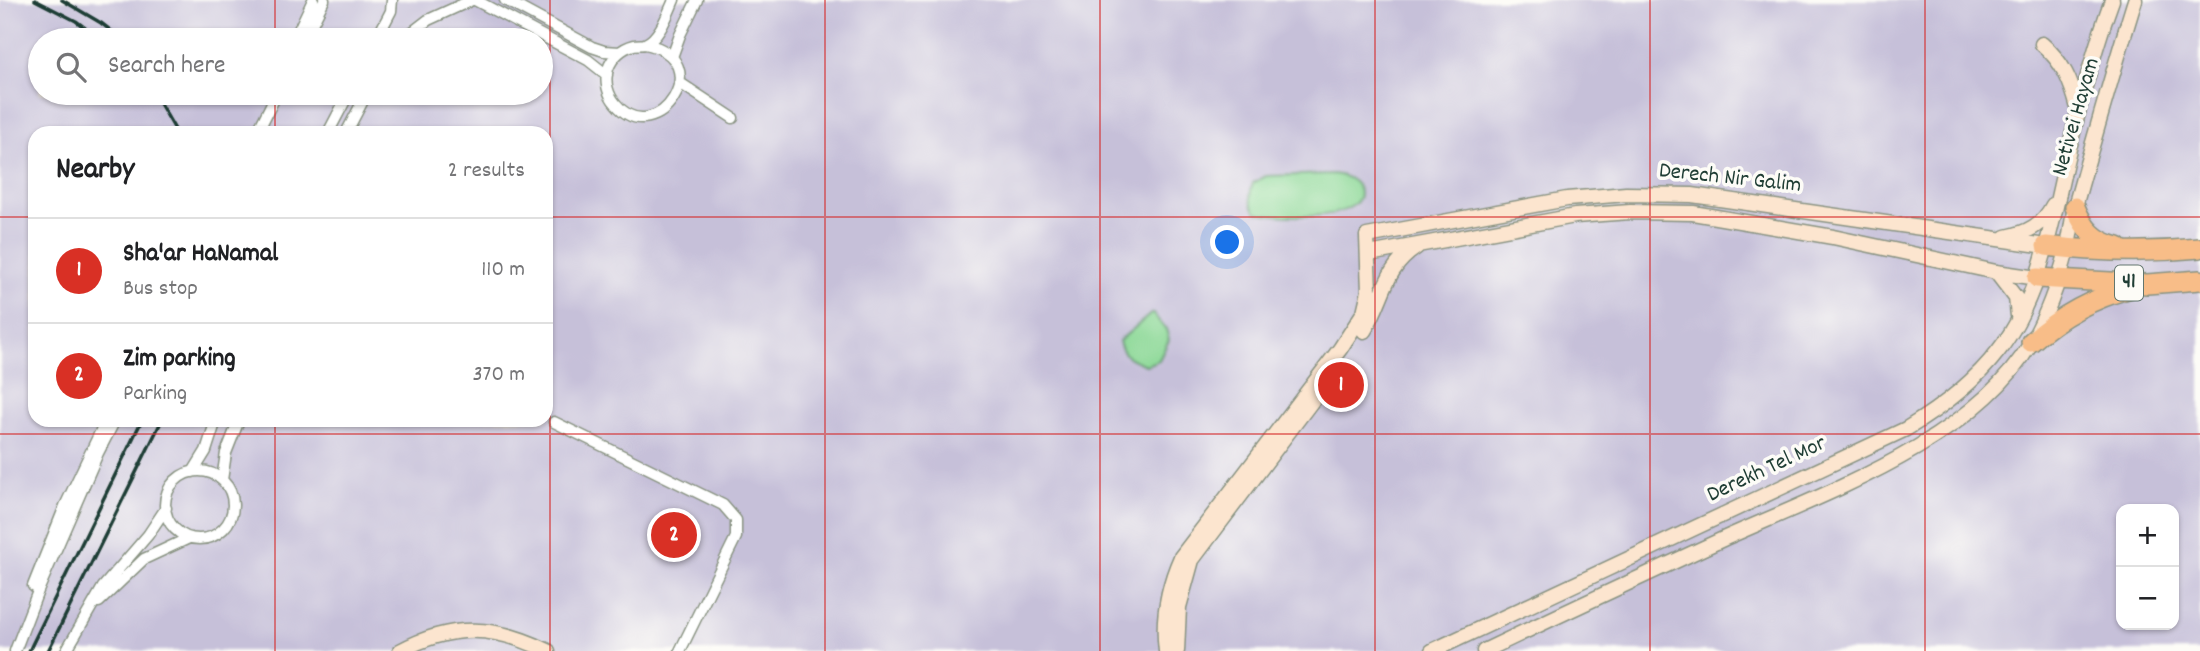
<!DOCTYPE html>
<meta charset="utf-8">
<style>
:root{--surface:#fff;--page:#f2f2f2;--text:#202124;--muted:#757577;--line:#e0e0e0;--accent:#d93025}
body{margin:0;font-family:Dekko,sans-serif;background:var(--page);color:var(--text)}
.controls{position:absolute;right:21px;bottom:21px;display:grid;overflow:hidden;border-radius:14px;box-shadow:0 2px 5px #0004}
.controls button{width:63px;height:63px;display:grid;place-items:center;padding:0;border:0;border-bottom:2px solid var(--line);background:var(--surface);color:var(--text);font:35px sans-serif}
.you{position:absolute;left:1228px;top:243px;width:24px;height:24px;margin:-18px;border:5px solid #fff;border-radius:50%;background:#1a73e8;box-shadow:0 0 0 10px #1a73e833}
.badge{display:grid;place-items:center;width:46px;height:46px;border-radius:50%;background:var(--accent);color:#fff;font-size:23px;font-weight:700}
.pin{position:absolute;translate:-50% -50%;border:4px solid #fff;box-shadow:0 2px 7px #0006}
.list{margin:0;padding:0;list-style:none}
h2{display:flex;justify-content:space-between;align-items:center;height:91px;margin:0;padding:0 28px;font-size:30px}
h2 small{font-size:23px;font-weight:400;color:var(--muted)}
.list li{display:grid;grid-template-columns:46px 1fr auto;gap:21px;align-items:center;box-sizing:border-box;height:105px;padding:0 28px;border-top:2px solid var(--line)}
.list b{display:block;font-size:26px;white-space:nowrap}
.list p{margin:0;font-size:23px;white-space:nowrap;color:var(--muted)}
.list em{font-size:23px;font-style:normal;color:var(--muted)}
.icon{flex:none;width:38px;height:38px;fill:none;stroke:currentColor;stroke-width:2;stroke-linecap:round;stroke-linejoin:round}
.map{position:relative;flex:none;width:2200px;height:651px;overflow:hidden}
.search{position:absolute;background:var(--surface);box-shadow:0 2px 5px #0004;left:28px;top:28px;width:525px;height:77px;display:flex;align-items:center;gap:18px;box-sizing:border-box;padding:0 24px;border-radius:38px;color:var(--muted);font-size:26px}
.panel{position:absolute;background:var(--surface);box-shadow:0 2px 5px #0004;left:28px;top:126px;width:525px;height:301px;border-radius:21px}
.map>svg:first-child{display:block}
.industrial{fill:#c6c0d9;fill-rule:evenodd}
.green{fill:#8bd896;stroke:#558a65;stroke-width:2}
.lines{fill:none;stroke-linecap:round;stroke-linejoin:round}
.street-casing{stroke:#899382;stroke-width:13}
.secondary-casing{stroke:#899382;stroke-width:17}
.highway-casing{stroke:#899382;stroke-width:22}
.street{stroke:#fff;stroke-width:10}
.secondary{stroke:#fce5cf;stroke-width:14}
.highway{stroke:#f8bd88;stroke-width:19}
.rail{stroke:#1f3d34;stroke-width:3.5}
.grid{fill:none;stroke:#d62828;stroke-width:2;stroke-opacity:0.55}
.labels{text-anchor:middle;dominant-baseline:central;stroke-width:7;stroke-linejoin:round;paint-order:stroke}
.shield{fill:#fdfcf7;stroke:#62766e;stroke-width:2}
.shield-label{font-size:21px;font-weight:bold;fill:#1f3d34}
.street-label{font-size:23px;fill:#1f3d34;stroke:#fdfcf7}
</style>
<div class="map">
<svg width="2200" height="651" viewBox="0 0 2200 651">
<rect width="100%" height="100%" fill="#fdfcf7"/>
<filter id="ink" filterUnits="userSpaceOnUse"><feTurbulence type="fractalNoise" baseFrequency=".0143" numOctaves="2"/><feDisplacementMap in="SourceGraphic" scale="14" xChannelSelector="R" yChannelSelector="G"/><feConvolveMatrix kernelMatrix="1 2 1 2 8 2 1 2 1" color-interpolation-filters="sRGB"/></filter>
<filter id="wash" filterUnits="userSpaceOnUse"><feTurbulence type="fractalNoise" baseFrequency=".00686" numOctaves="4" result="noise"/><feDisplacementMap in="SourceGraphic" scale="28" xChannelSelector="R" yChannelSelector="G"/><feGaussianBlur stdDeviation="1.57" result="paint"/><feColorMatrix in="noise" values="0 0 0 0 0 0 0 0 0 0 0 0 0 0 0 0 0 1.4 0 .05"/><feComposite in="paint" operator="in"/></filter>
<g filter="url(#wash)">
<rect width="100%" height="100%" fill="#f3e9d1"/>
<path class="industrial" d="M 0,0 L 2200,0 L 2200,651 L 0,651 ZM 40,40 L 541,40 L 541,93 L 40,93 ZM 35,133 L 546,133 L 546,420 L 35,420 ZM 2121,509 L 2174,509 L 2174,625 L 2121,625 Z"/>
<path class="green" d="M 1333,174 C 1355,175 1372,195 1349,208 C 1330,219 1277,217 1256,212 C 1249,201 1249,195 1253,183 L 1266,176 Z
M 1152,313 L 1166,329 L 1169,340 L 1159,360 L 1146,365 C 1132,360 1122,356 1119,341 Z"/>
</g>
<g filter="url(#ink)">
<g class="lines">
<g class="street-casing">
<path id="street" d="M 475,0 L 588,60 L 607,75
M 505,0 L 592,47 L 604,51 L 620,52
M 294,40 L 313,0
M 304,40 L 324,0
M 376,40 L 391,11 L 392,0
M 402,40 L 428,20 L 472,0
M 645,44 C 720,59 656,153 616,104 C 608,95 604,82 608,69 C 612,57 622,48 634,45 C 638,44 642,45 645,44 C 660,38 668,13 674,0
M 672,57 L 680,35 L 697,0
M 680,83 L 733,118
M 257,133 L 277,93
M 328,133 L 349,93
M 346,133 L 367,93
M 554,422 L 723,505 L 736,520 L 736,537 L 680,651
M165 505a34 34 0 1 1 68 0a34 34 0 1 1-68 0Z
M 193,472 L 206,451 L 216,420
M 222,480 L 226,453 L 239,420
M 33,586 L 65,506 L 106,420
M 99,602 L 144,559 L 189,538
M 15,651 L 38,591 L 98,453 L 115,420
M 66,651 L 103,587 L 148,535 L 166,508"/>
</g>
<g class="secondary-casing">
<path id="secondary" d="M 2042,44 C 2063,62 2071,81 2078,108
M 2006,237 C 2027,233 2043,225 2053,205
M 1369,254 L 1575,216 L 1630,212 L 1693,213 L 1833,237 L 1996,272 L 2037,278
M 1996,272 L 2016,298 L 2018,316
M 1364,331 C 1385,298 1382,270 1417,247
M 400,651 C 452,623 495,625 548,651
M 1166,651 C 1162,619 1168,586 1181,557 L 1340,349 L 1364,312 L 1369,291 L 1367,236 L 1567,199 L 1626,194 L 1692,195 L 2046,246
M 1177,651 L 1179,607 L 1192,560 L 1333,373
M 1432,651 L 1906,429 C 1941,408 1974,383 1999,350 C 2042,295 2053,215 2069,149 C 2081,99 2094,49 2112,0
M 1484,651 C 1563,613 1643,576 1723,539 C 1823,494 1973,442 2031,343 C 2047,315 2059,281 2067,250 C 2071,234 2072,218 2076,203 C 2095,135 2114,67 2135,0"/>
</g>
<g class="highway-casing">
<path id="highway" d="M 2075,207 C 2084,229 2095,242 2118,247
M 2046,246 C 2097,252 2149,253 2200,248
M 2037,278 L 2147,284 L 2200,280
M 2031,342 C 2060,316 2093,298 2131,288"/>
</g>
<use href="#street" class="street"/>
<use href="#secondary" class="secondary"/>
<use href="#highway" class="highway"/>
<path class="rail" d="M 35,0 L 76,21 L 101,40
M 62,0 L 101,23 L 123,40
M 154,93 L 177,133
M 29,651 L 142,420
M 48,651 L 162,420"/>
</g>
</g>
<path class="grid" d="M 275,0 L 275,40M 550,0 L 550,651M 825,0 L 825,651M 1100,0 L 1100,651M 1375,0 L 1375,651M 1650,0 L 1650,651M 1925,0 L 1925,651M 275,93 L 275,133M 0,217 L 35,217M 546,217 L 2200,217M 275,420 L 275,651M 0,434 L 2200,434"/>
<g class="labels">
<rect class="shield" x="2115" y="265.5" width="28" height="35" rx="5"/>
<g class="shield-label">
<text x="2129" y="283">41</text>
</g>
<g class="street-label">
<text transform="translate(2077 117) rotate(-74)">Netivei Hayam</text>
<text transform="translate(1730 179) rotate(6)">Derech Nir Galim</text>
<text transform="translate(1767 470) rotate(-25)">Derekh Tel Mor</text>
</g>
</g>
</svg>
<div class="controls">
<button>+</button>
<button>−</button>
</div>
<div class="you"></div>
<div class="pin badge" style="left:1341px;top:385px">1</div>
<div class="pin badge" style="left:674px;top:535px">2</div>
<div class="search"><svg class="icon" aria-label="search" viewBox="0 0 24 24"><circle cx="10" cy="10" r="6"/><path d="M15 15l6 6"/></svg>Search here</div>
<section class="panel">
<h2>Nearby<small>2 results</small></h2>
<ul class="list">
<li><span class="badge">1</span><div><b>Sha'ar HaNamal</b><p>Bus stop</p></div><em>110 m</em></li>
<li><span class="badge">2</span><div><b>Zim parking</b><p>Parking</p></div><em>370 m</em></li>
</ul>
</section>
</div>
